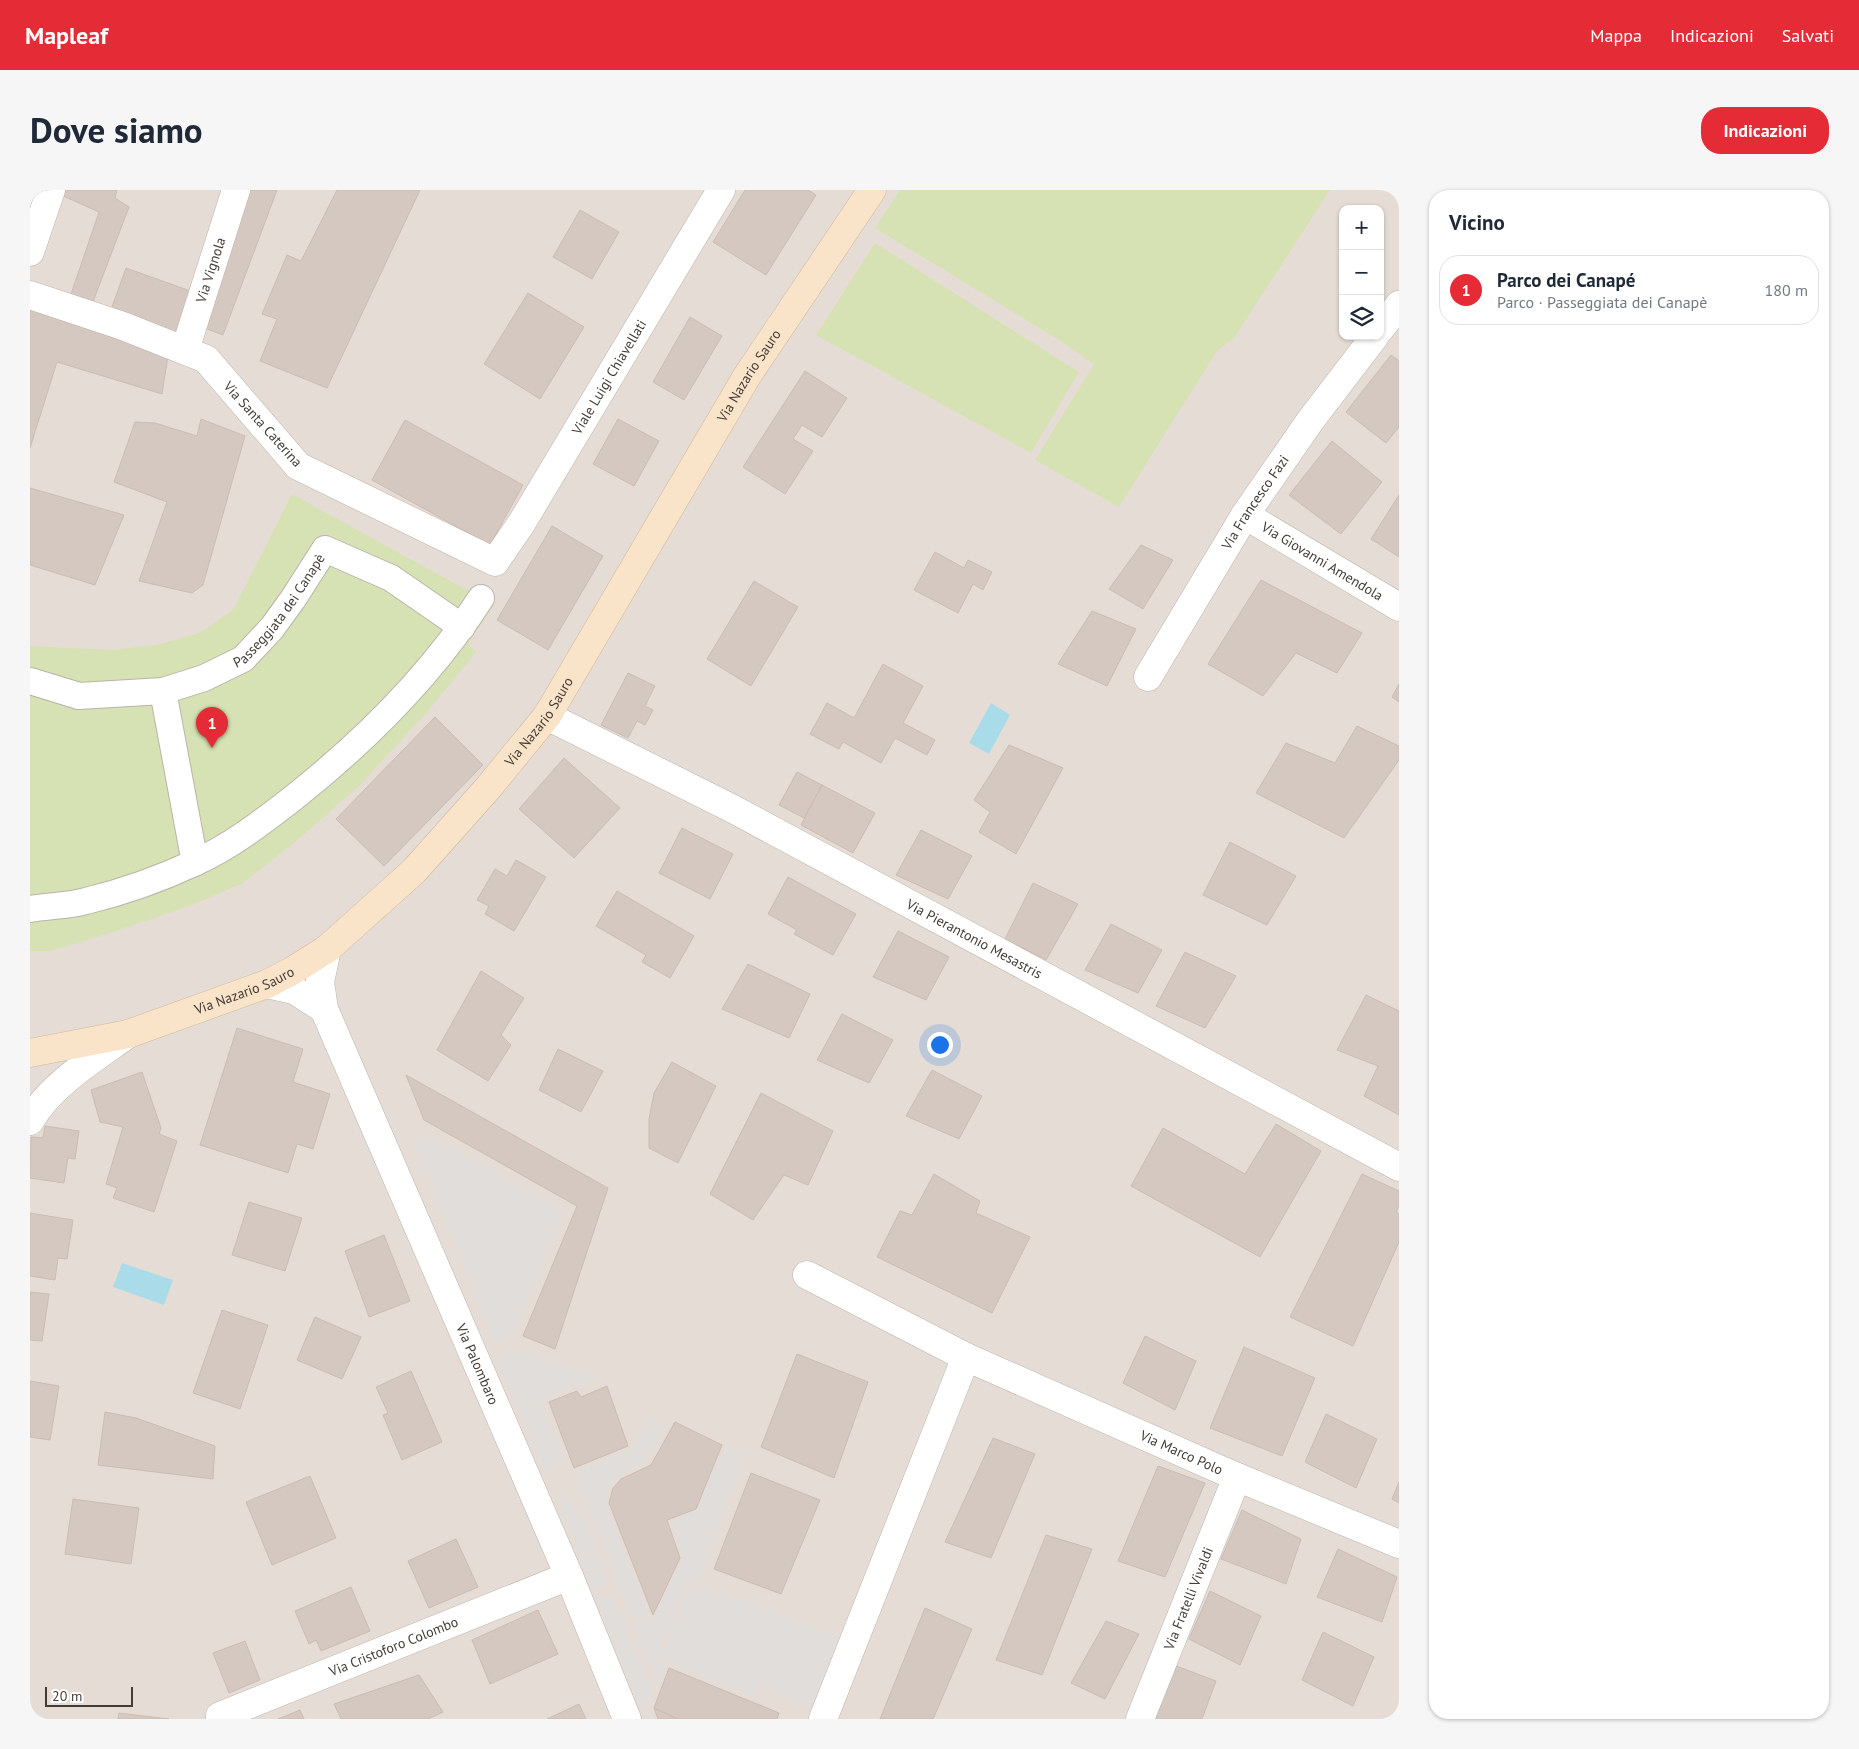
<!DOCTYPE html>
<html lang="it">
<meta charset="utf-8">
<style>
:root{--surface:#fff;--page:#f6f6f7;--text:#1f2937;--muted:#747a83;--line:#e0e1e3;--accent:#e42b36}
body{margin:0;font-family:"PT Sans",sans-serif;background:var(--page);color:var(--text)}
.controls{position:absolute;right:15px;top:15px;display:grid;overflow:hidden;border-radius:10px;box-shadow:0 1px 4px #0004}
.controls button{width:45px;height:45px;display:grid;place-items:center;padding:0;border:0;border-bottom:1px solid var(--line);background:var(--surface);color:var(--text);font:25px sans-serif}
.scale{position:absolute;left:15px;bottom:12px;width:88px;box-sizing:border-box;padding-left:5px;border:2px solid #443c36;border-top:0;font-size:14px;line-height:18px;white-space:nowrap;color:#443c36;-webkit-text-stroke:4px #fff;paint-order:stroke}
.you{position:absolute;left:909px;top:854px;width:18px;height:18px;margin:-12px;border:4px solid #fff;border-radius:50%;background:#1a73e8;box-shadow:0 0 0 8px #1a73e833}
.badge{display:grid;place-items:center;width:32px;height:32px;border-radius:50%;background:var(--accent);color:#fff;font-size:16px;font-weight:700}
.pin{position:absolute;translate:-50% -41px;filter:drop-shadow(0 1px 2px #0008)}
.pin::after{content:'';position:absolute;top:26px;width:18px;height:15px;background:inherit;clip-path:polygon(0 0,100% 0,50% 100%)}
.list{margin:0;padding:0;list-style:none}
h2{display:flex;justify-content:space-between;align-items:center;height:65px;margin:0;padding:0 20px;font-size:21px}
h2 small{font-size:16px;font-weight:400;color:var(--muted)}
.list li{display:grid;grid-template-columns:32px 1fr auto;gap:15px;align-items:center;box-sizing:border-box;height:70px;margin:0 10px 10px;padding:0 10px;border:1px solid var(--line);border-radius:20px}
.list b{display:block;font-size:19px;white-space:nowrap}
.list p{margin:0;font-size:16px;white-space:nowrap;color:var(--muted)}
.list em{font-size:16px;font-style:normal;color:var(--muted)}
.icon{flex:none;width:28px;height:28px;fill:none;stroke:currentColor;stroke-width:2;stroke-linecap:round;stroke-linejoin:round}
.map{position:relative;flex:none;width:1369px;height:1529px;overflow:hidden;border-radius:20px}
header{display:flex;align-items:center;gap:30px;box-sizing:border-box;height:70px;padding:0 25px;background:var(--accent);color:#fff}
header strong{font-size:24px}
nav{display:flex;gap:28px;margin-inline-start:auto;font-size:18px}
.intro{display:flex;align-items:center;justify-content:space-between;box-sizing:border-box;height:120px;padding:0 30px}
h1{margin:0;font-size:35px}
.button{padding:12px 22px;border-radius:20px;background:var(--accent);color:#fff;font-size:18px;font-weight:700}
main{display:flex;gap:30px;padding:0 30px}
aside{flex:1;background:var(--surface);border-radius:20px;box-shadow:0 1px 4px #0004}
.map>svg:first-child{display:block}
.residential{fill:#e5ddd5;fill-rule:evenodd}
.green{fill:#d6e2b3}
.parking{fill:#e0dddb}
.water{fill:#a9dce8}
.building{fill:#d5c8c0;stroke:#ccbcb1}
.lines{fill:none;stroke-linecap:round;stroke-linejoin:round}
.pedestrian-casing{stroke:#bcb2aa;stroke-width:28}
.minor-casing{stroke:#bcb2aa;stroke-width:29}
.tertiary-casing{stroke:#bcb2aa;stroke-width:29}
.secondary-casing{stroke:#d0b89c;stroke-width:29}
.pedestrian{stroke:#fff;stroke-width:26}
.minor{stroke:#fff;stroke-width:28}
.tertiary{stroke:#fff;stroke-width:28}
.secondary{stroke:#f9e3c9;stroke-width:28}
.labels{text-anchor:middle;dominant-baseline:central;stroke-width:4;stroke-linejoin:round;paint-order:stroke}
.street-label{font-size:14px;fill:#443c36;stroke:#fff}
</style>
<header>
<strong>Mapleaf</strong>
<nav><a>Mappa</a><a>Indicazioni</a><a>Salvati</a></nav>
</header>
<div class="intro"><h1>Dove siamo</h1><a class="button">Indicazioni</a></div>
<main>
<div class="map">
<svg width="1369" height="1529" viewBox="0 0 1369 1529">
<rect width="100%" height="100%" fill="#f1ece7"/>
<path class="residential" d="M 0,0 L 1369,0 L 1369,1529 L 0,1529 ZM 1313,19 L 1350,19 L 1350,146 L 1313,146 Z"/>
<path class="green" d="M 870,0 L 1300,0 L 1204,148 L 1187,161 L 1089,317 L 1005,270 L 1064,174 L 1029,150 L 845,38 Z
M 845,53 L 1049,182 L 1001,263 L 786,145 Z
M 262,304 L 464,415 L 438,454 L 446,462 L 398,521 L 329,596 L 263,654 L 211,694 L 165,714 L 86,741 L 21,761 L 0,761 L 0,456 L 81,460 L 127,455 L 170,443 L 203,420 Z"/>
<path class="parking" d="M 397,946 L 534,1020 L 482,1146 L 466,1153 L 384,951 Z
M 487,1162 L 570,1186 L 509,1210 L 535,1273 L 516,1283 L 468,1169 Z
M 617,1228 L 636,1235 L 618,1271 L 588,1286 L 580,1295 L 576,1309 L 581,1329 L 622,1433 L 654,1367 L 640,1332 L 666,1321 L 696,1254 L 716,1262 L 666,1397 L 655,1394 L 627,1471 L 637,1475 L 628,1498 L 545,1281 L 603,1258 Z
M 527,1304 L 549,1320 L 578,1392 L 562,1400 Z
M 673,1395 L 820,1452 L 791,1521 L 729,1495 L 724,1508 L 630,1469 L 658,1398 L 670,1402 Z
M 583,1406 L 622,1502 L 613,1523 L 567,1412 Z"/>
<path class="water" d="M 961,513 L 980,525 L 959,564 L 939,553 Z
M 92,1073 L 143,1090 L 134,1115 L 83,1097 Z"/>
<path class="building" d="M 33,0 L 87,0 L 85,8 L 99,17 L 61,117 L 39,110 L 69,22 L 31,5 Z
M 212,0 L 247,0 L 193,145 L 169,136 Z
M 307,0 L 390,0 L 297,198 L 230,171 L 247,129 L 232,124 L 257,65 L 271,71 Z
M 715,0 L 778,0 L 786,5 L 736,85 L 683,52 Z
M 550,20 L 589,42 L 562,89 L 523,67 Z
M 96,78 L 166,103 L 147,149 L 79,125 Z
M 498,103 L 554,137 L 510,209 L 454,174 Z
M 0,119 L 139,159 L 132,204 L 27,172 L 0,258 Z
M 660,127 L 692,146 L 654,210 L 623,192 Z
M 1361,165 L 1369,171 L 1369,237 L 1356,253 L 1316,222 Z
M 775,181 L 817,208 L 792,247 L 772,235 L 763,249 L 783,261 L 755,304 L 713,277 Z
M 171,229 L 215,246 L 173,395 L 162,403 L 109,391 L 137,312 L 84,292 L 105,232 L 125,233 L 167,246 Z
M 588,229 L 629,251 L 604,296 L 563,274 Z
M 375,230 L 493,295 L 460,355 L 342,290 Z
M 1302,251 L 1352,292 L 1311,344 L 1259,305 Z
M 0,298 L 94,325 L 65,395 L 0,375 Z
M 1369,305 L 1369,367 L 1341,349 Z
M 522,336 L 573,366 L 518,460 L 467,430 Z
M 1111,355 L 1143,370 L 1113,419 L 1079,399 Z
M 905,362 L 934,378 L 938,370 L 962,382 L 953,400 L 943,394 L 928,423 L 884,400 Z
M 1231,390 L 1332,443 L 1307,483 L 1266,463 L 1233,506 L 1178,474 Z
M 724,391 L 768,417 L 721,496 L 677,469 Z
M 1062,421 L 1106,439 L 1077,496 L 1028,474 Z
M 853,474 L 893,496 L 873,533 L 905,550 L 897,565 L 865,548 L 851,573 L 813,552 L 809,559 L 780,544 L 797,513 L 824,528 Z
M 598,483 L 625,496 L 615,516 L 623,520 L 615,535 L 607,531 L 598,548 L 571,535 Z
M 1369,494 L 1369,512 L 1362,507 Z
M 405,527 L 453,575 L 354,676 L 306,629 Z
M 1327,536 L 1369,556 L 1369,570 L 1314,648 L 1226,603 L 1256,553 L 1305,573 Z
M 979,555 L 1033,578 L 986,664 L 949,642 L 960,622 L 944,610 Z
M 534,568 L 590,618 L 544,668 L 489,619 Z
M 767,582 L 792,595 L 774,628 L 749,615 Z
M 792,595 L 845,623 L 823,663 L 771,635 Z
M 652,638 L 703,664 L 680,709 L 629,683 Z
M 891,640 L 942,666 L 918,709 L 866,685 Z
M 1200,652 L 1266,686 L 1237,735 L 1173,705 Z
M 486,670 L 516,687 L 484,741 L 455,724 L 459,716 L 447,710 L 465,679 L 477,686 Z
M 758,687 L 826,724 L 803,765 L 764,744 L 767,740 L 738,724 Z
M 1003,693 L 1048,714 L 1016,770 L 975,749 Z
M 587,701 L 664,746 L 640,788 L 612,772 L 616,765 L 566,736 Z
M 1081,734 L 1132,760 L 1108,803 L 1055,780 Z
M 868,741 L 919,767 L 896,810 L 843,787 Z
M 1155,762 L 1206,786 L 1175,838 L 1126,816 Z
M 718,774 L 780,804 L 759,848 L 692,819 Z
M 451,781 L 494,808 L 471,845 L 481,855 L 458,891 L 407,860 Z
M 1336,805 L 1369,821 L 1369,925 L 1334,906 L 1348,876 L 1307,860 Z
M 812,824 L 863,850 L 839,893 L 787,870 Z
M 207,838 L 273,859 L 263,892 L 300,904 L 283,959 L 267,954 L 258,983 L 170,955 Z
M 528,859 L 573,881 L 551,922 L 509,900 Z
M 642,872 L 686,896 L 648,973 L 619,958 L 619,929 L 624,903 Z
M 902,880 L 952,906 L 929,949 L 876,926 Z
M 112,882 L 131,938 L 129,944 L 147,951 L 124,1022 L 83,1008 L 87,998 L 76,994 L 93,937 L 70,932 L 61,900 Z
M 376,885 L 578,998 L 525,1159 L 493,1146 L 547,1016 L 394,930 Z
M 731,903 L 803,941 L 778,995 L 754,985 L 723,1030 L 680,1004 Z
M 1246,934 L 1291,961 L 1230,1067 L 1101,996 L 1133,938 L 1215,984 Z
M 15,936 L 49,941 L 45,969 L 38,968 L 34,993 L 0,988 L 1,947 L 13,948 Z
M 904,984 L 950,1011 L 946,1023 L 1000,1047 L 962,1123 L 847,1067 L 870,1021 L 882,1025 Z
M 1332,984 L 1369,1001 L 1369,1016 L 1366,1022 L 1369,1024 L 1369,1052 L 1323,1156 L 1260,1127 Z
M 219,1012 L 272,1028 L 255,1081 L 202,1065 Z
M 0,1023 L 43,1030 L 37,1069 L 28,1068 L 25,1090 L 0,1086 Z
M 354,1045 L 380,1111 L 339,1127 L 315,1061 Z
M 0,1102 L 19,1104 L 12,1151 L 0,1150 Z
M 192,1120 L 238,1135 L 210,1219 L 163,1203 Z
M 285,1127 L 331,1147 L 312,1189 L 267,1170 Z
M 1115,1146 L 1166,1171 L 1145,1220 L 1093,1193 Z
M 1214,1157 L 1285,1188 L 1252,1266 L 1180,1238 Z
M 767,1164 L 838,1192 L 804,1288 L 731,1257 Z
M 381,1181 L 412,1252 L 372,1270 L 353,1225 L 358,1223 L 346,1197 Z
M 0,1191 L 29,1196 L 20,1250 L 0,1247 Z
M 577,1196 L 598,1256 L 544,1278 L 519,1212 L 547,1201 L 551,1207 Z
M 75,1222 L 106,1228 L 185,1256 L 183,1289 L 68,1275 Z
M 1296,1224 L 1347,1249 L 1326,1298 L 1275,1272 Z
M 645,1232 L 692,1255 L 666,1319 L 637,1330 L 650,1368 L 623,1425 L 579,1313 L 583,1298 L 591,1289 L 621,1275 Z
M 963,1248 L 1005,1264 L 961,1368 L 915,1352 Z
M 1128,1276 L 1175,1293 L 1135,1387 L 1088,1371 Z
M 721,1283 L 790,1310 L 751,1404 L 684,1379 Z
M 280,1286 L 306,1348 L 242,1375 L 216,1312 Z
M 1369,1292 L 1369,1313 L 1362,1309 Z
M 43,1309 L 109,1318 L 101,1374 L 35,1364 Z
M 1212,1320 L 1271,1349 L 1256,1394 L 1191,1369 Z
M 1016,1345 L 1062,1359 L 1012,1485 L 966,1470 Z
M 426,1349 L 448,1397 L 399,1418 L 378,1371 Z
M 1308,1359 L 1367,1387 L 1352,1432 L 1287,1407 Z
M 321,1397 L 340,1441 L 291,1461 L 286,1450 L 279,1454 L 265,1421 Z
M 1180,1401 L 1231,1426 L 1210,1475 L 1159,1449 Z
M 895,1418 L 942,1439 L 903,1529 L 850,1529 Z
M 508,1420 L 528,1464 L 460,1494 L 442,1450 Z
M 1076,1431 L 1109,1444 L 1075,1509 L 1041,1493 Z
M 1293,1442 L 1344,1467 L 1323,1516 L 1272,1490 Z
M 215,1451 L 230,1490 L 199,1503 L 183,1463 Z
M 1141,1474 L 1186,1491 L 1172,1529 L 1116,1529 Z
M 639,1478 L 749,1523 L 747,1529 L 648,1529 L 624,1518 Z
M 389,1485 L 413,1522 L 398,1529 L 311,1529 L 304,1514 Z
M 549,1514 L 556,1529 L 517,1529 Z
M 624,1518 L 648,1529 L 628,1529 Z
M 270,1520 L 274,1529 L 248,1529 Z
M 89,1523 L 139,1529 L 88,1529 Z"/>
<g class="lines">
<g class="pedestrian-casing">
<g id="pedestrian">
<path id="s1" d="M 0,491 L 49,506 L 133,501 L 174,488 L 213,469 L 242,438 L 263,409 L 295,359 L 361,388 L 432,437"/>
<path d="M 133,501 L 165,673"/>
<path d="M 0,719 C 18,716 38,716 56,711 C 93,702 130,689 164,673 C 200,657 231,633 262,609 C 334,552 401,486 451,408"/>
</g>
</g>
<g class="minor-casing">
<g id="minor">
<path d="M 0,62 L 21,0"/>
<path id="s2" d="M 0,105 L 93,136 L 176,169 L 268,276 L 465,372 L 491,334 L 691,0"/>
<path d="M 1350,139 L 1369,115"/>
<path id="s3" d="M 155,160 L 206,0"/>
<path id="s4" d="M 1215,325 L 1369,417"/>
<path id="s5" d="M 1118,487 L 1215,325 L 1280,231 L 1345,146"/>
<path id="s6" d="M 517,526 L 703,619 L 1369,977"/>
<path id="s7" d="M 297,759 L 290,792 L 294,819 L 539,1386 L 597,1529"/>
<path d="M 237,794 L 264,800 L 294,819"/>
<path d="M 777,1085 L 936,1167"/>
<path id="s8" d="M 190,1529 L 190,1526 L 539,1386"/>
<path id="s9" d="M 793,1529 L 936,1167 L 1207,1287 L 1369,1354"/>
<path id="s10" d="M 1110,1529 L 1207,1287"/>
</g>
</g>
<g class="tertiary-casing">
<path id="tertiary" d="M 0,931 C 20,895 65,868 98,844"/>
</g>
<g class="secondary-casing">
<g id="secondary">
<path id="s11" d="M 0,863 L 98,844 L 237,794 L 262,781 L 297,759 L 384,681 L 458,598 L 517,526 L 717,186 L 842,0"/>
</g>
</g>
<use href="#pedestrian" class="pedestrian"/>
<use href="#minor" class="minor"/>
<use href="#tertiary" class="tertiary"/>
<use href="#secondary" class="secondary"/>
</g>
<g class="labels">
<g class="street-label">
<text stroke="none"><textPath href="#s3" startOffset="84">Via Vignola</textPath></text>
<text stroke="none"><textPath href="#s2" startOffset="765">Viale Luigi Chiavellati</textPath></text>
<text stroke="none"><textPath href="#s11" startOffset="1034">Via Nazario Sauro</textPath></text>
<text transform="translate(233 234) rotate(48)">Via Santa Caterina</text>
<text stroke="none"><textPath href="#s5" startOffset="205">Via Francesco Fazi</textPath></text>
<text stroke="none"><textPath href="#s4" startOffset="90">Via Giovanni Amendola</textPath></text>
<text stroke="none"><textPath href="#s1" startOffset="282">Passeggiata dei Canapè</textPath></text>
<text stroke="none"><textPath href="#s11" startOffset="629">Via Nazario Sauro</textPath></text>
<text stroke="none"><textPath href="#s6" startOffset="482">Via Pierantonio Mesastris</textPath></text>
<text stroke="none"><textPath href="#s11" startOffset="224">Via Nazario Sauro</textPath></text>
<text stroke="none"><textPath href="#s7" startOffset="448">Via Palombaro</textPath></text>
<text stroke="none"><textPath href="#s9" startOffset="625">Via Marco Polo</textPath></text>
<text stroke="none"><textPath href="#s10" startOffset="130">Via Fratelli Vivaldi</textPath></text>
<text stroke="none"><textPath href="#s8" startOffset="190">Via Cristoforo Colombo</textPath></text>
</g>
</g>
</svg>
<div class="controls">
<button>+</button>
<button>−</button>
<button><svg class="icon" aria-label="layers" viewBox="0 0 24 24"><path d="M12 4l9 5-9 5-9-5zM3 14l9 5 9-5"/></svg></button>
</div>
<div class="scale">20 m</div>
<div class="you"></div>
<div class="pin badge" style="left:182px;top:558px">1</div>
</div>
<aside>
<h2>Vicino<small></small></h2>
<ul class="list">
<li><span class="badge">1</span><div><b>Parco dei Canapé</b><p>Parco · Passeggiata dei Canapè</p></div><em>180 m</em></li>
</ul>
</aside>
</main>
